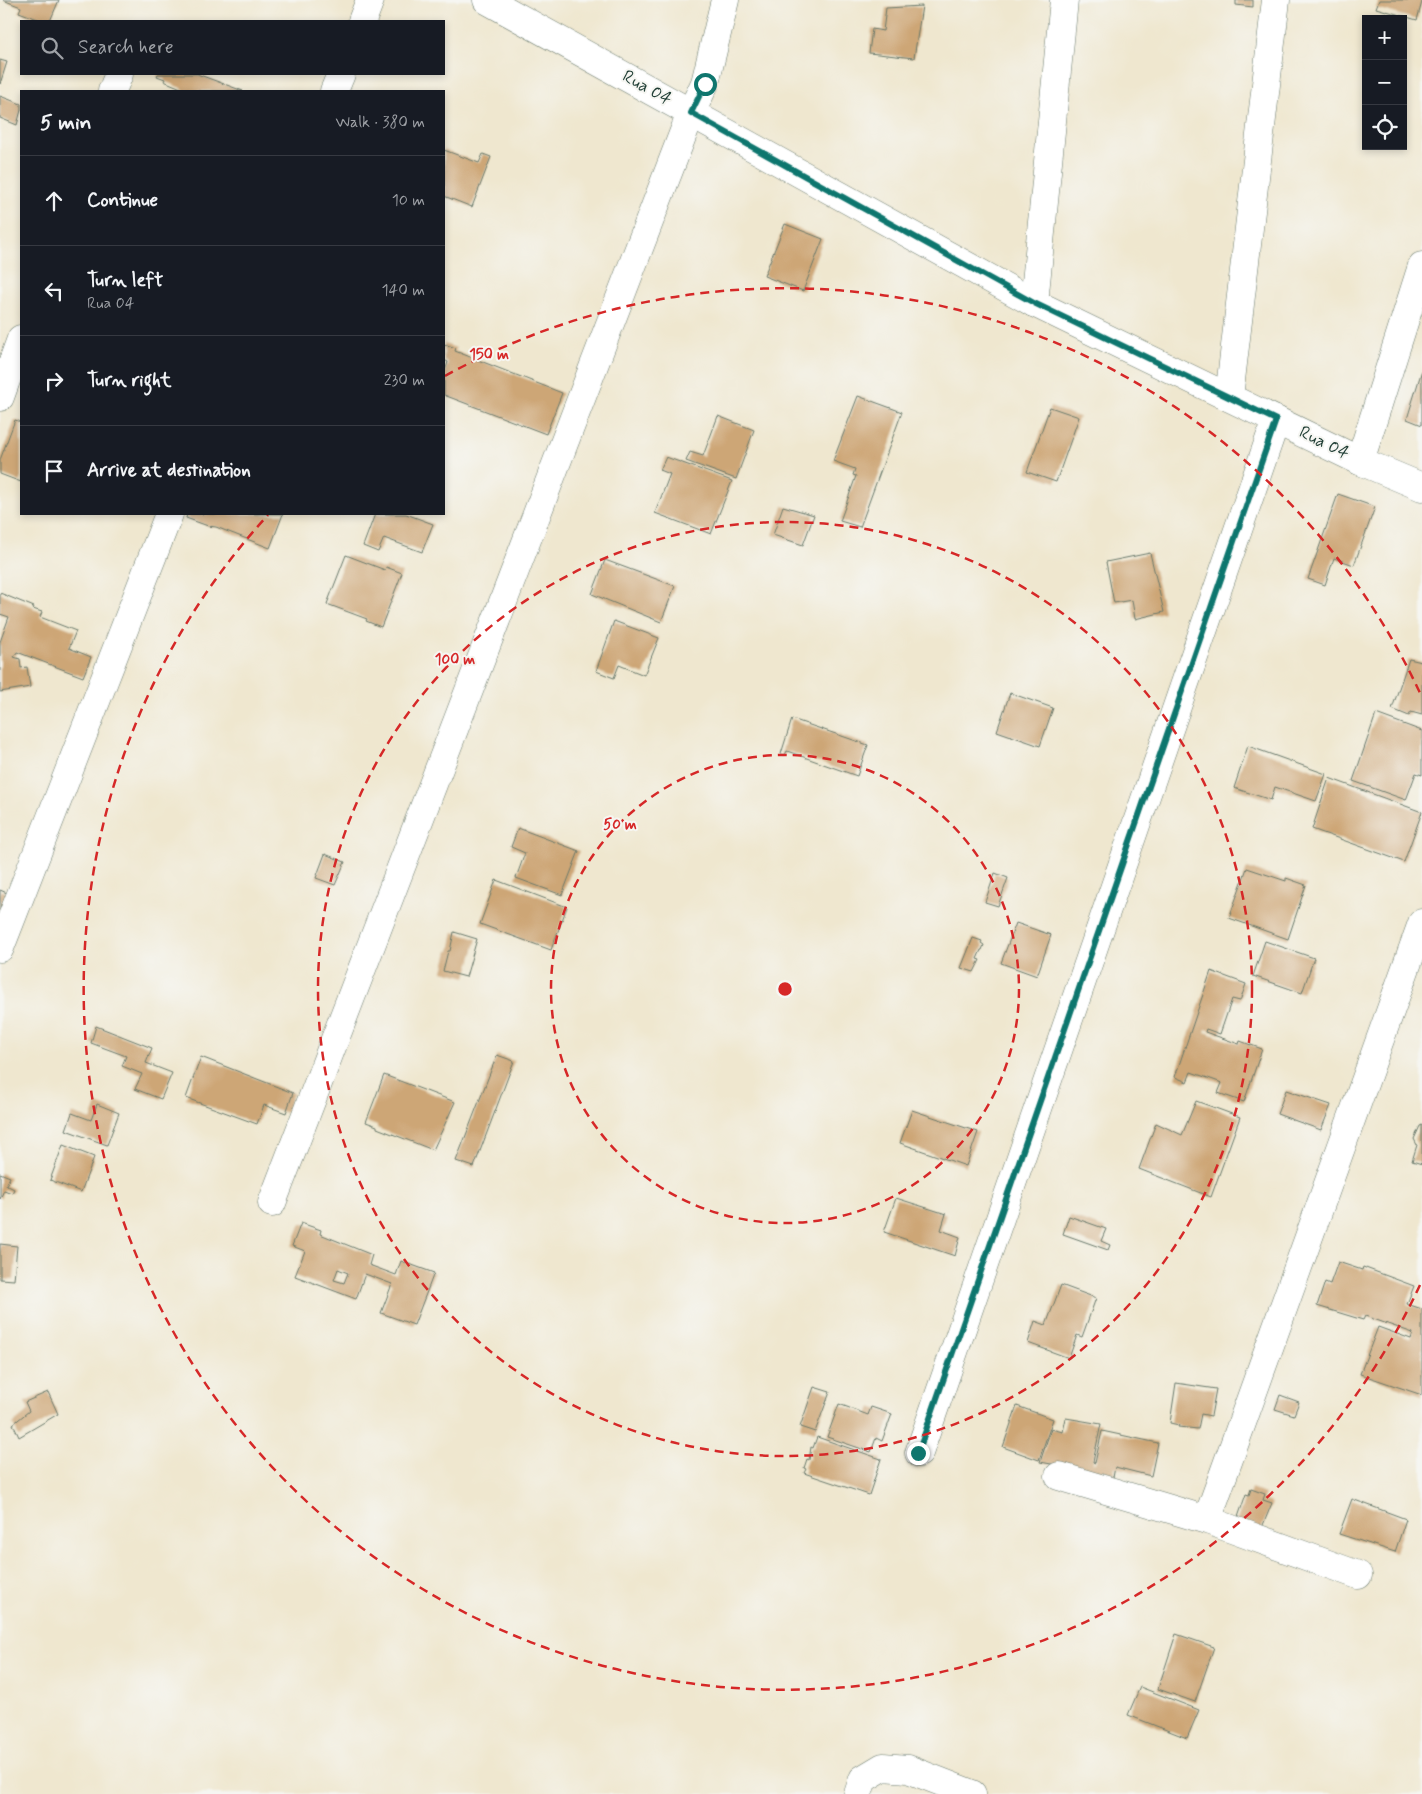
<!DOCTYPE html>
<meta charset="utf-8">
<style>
:root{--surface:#171b24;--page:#242831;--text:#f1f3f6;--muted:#9ea1a6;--line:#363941}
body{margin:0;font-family:Mynerve,sans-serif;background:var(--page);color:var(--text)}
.controls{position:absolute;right:15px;top:15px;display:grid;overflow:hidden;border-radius:0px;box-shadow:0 2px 8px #0003}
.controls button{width:45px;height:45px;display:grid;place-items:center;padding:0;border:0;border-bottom:1px solid var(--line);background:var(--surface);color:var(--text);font:25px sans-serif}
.stop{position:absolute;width:15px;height:15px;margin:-11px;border:4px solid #0f766e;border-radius:50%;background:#fff}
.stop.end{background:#0f766e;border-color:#fff;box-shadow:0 1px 5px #0008}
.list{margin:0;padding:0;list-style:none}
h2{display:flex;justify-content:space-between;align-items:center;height:65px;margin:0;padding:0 20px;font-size:21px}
h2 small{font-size:16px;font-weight:400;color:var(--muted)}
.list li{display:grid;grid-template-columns:32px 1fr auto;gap:15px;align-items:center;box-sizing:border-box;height:90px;padding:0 20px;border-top:1px solid var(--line)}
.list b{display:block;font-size:19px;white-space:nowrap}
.list p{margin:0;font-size:16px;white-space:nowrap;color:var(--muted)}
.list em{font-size:16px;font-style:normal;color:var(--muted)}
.icon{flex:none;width:28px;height:28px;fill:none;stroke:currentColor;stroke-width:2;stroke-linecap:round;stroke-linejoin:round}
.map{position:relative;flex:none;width:1422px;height:1794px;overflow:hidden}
.search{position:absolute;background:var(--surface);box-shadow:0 2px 8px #0003;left:20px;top:20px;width:425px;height:55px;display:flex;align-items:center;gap:12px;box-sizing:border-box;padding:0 18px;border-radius:0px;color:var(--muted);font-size:19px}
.panel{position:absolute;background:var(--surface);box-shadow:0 2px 8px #0003;left:20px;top:90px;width:425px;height:425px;border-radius:0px}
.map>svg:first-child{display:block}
.building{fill:#cda676;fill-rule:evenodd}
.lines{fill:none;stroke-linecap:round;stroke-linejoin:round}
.minor-casing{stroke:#68786a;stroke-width:29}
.tertiary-casing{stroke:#68786a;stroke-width:29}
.minor{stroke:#fff;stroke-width:28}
.tertiary{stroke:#fff;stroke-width:28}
.route{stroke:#0f766e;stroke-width:6}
.ring{fill:none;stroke:#d62828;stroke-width:2.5;stroke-dasharray:9 6}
.labels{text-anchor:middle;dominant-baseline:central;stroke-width:4;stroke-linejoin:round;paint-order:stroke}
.street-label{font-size:18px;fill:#1f3d34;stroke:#f6f6f2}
.centre{fill:#d62828;stroke:#f6f6f2;stroke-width:2.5}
.ring-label{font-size:15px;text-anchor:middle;font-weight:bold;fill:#d62828;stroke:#f6f6f2;stroke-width:4;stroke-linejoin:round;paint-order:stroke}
</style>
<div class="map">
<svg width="1422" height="1794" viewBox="0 0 1422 1794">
<rect width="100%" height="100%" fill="#f6f6f2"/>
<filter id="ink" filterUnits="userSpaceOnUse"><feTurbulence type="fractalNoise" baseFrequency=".02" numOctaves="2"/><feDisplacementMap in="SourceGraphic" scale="10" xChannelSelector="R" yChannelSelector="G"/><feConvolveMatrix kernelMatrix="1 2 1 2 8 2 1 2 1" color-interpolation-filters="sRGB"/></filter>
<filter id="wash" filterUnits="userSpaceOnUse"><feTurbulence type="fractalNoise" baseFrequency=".0096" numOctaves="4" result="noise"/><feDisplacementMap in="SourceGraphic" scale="20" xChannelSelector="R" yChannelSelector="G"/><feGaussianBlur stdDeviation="1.12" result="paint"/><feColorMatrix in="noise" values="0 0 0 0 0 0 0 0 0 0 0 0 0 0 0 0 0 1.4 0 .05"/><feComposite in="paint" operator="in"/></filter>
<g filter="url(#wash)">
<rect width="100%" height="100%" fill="#efe7cf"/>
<g id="blocks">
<path class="building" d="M 3,0 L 59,0 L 50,21 L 43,21 L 19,12 L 21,7 Z
M 1236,0 L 1253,0 L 1253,7 L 1236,5 Z
M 1379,0 L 1422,0 L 1422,2 L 1417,20 L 1376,8 Z
M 922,6 L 914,58 L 869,53 L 872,29 L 883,31 L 886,8 Z
M 0,60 L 7,62 L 0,84 Z
M 158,74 L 197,74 L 243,91 L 184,91 L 181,88 L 164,81 L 165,79 L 157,76 Z
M 0,96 L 21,104 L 21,110 L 17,125 L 0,118 Z
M 444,150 L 479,163 L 483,154 L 491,157 L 472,207 L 444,196 Z
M 785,224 L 823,239 L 803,291 L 764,276 Z
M 444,344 L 456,348 L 455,351 L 562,393 L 546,434 L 444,395 L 444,374 L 448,362 L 444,360 Z
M 1422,370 L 1422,425 L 1407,419 Z
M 858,396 L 902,412 L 860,527 L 840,521 L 856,476 L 853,475 L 855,469 L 833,461 Z
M 1050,407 L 1079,417 L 1056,482 L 1027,472 Z
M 718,416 L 754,430 L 736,479 L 686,461 L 690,452 L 703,456 Z
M 15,420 L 21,422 L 21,482 L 0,474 L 0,460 Z
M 666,457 L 732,481 L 711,534 L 655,513 L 670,474 L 660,470 Z
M 1338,494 L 1375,507 L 1354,565 L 1334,558 L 1325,585 L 1308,579 Z
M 783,506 L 814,515 L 803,545 L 773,535 Z
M 187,514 L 283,514 L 270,548 L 216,527 L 208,526 L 186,518 Z
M 375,514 L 406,514 L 433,524 L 422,552 L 384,538 L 378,552 L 363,546 Z
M 1150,553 L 1164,612 L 1135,619 L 1132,600 L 1114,603 L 1106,562 Z
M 346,555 L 385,570 L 386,567 L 402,573 L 381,627 L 366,621 L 367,619 L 327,604 Z
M 605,560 L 675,586 L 661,622 L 592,594 Z
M 0,593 L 34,607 L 33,609 L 42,612 L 40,617 L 76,631 L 69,648 L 91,657 L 83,677 L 17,652 L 14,657 L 20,659 L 21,668 L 27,667 L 30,687 L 0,692 L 0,642 L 9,617 L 0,614 Z
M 614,621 L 659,638 L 644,675 L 619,665 L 614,678 L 596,671 Z
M 1409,659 L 1422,662 L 1422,715 L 1411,712 L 1409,716 L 1392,709 Z
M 1010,693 L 1053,708 L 1040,746 L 997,731 Z
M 1376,714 L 1422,731 L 1422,775 L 1416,773 L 1406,800 L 1353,781 Z
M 792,719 L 868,745 L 857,776 L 787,751 L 785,755 L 781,754 Z
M 1248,746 L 1326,774 L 1316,801 L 1275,787 L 1271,800 L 1234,788 Z
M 1329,778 L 1422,812 L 1404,862 L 1312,829 Z
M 518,828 L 579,851 L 562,895 L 516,878 L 525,853 L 511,847 Z
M 325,854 L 345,862 L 335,885 L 316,878 Z
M 1247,868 L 1286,881 L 1286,878 L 1306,885 L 1288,939 L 1229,918 Z
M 995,873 L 1008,878 L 998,906 L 985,902 Z
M 496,880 L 567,907 L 551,950 L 480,924 Z
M 0,890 L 7,893 L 0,910 Z
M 1016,923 L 1051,935 L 1037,976 L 1001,963 Z
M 454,932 L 477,939 L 466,977 L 443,971 L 448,951 L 450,951 Z
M 973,938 L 982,941 L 981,943 L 984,945 L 982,950 L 981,950 L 977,959 L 980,960 L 974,972 L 961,968 Z
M 1265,941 L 1314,958 L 1302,993 L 1253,976 Z
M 1211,971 L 1246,984 L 1240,1001 L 1232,999 L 1220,1034 L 1206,1029 L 1205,1032 L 1239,1044 L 1240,1041 L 1262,1049 L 1244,1102 L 1218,1093 L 1222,1083 L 1191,1072 L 1187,1082 L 1175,1077 Z
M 96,1026 L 152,1048 L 146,1063 L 172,1073 L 161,1099 L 135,1089 L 142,1074 L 122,1066 L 126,1056 L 91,1043 Z
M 497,1055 L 514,1061 L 474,1167 L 456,1161 Z
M 201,1057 L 293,1093 L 286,1113 L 264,1105 L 257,1124 L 186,1098 Z
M 384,1075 L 455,1102 L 433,1150 L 377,1128 L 377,1126 L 366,1122 Z
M 1286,1090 L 1331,1105 L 1321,1130 L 1277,1114 Z
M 1196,1101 L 1240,1117 L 1211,1197 L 1139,1169 L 1156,1123 L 1182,1135 Z
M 97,1104 L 119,1113 L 107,1145 L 66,1130 L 72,1113 L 91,1120 Z
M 912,1110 L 978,1132 L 966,1166 L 900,1143 Z
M 1422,1125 L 1422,1164 L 1412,1161 L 1417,1145 L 1414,1139 L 1420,1126 Z
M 63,1145 L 94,1157 L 81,1192 L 50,1180 Z
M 0,1173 L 10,1177 L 6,1185 L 14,1189 L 12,1193 L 4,1190 L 0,1199 Z
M 896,1198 L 946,1214 L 941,1230 L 960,1237 L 955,1256 L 884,1232 Z
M 1069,1216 L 1106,1229 L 1101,1241 L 1110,1245 L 1108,1250 L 1063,1234 Z
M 301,1223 L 321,1230 L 320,1234 L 372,1255 L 369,1265 L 396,1275 L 401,1261 L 434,1273 L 414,1325 L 381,1313 L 392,1284 L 365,1274 L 356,1299 L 295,1276 L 305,1251 L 292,1246 ZM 338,1269 L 348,1273 L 344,1283 L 334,1280 Z
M 0,1244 L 17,1246 L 14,1280 L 0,1279 Z
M 1338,1262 L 1362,1270 L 1363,1267 L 1414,1286 L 1407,1304 L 1422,1309 L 1422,1395 L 1360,1374 L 1378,1327 L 1411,1339 L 1413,1333 L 1365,1316 L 1363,1320 L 1317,1306 L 1325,1282 L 1330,1284 Z
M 1061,1285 L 1096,1298 L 1082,1337 L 1077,1335 L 1069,1358 L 1028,1343 L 1035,1321 L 1046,1325 Z
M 1176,1383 L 1216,1389 L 1211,1416 L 1201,1414 L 1198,1429 L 1178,1427 L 1179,1425 L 1170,1423 Z
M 814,1387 L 830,1392 L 815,1432 L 800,1427 Z
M 48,1392 L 58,1414 L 19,1437 L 13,1424 L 29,1411 L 25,1402 Z
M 1280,1395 L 1299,1402 L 1294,1415 L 1275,1409 Z
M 839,1404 L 868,1415 L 871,1407 L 892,1414 L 882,1441 L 876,1438 L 871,1452 L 827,1437 Z
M 1017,1406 L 1053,1419 L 1039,1460 L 1003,1447 Z
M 1066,1418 L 1101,1424 L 1093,1462 L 1095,1463 L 1102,1431 L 1158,1443 L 1151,1476 L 1115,1467 L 1112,1483 L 1074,1468 L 1040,1462 L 1051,1429 L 1063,1432 Z
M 817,1437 L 881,1459 L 869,1495 L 804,1473 L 806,1469 L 804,1468 L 807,1459 L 809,1460 L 811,1447 L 813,1448 Z
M 1251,1489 L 1265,1494 L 1263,1500 L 1272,1503 L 1261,1530 L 1236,1523 L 1246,1494 L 1249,1495 Z
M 1352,1499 L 1406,1519 L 1395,1552 L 1339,1534 Z
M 1176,1634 L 1214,1647 L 1195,1702 L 1158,1689 Z
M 1140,1687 L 1199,1710 L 1187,1738 L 1128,1715 Z"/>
</g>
</g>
<g filter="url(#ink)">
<use href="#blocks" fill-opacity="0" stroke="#68786a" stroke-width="1"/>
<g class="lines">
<g class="minor-casing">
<path id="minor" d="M 362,21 L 370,0
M 112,91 L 119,74
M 334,91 L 341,74
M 1034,303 L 1064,0
M 0,397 L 21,339
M 1229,397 L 1276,0
M 1360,461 L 1422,266
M 0,948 L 169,514
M 272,1203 L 691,113 L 705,83 L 725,0
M 919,1453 L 1276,420
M 1059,1476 L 1207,1520 L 1358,1575
M 1207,1520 L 1422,923
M 858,1794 L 863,1779 L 883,1767 L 908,1769 L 972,1794"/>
</g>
<g class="tertiary-casing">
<path id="tertiary" d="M 487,0 L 1034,303 L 1360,461 L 1422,487"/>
</g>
<use href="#minor" class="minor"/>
<use href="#tertiary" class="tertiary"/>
</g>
</g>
<g class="lines" filter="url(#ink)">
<path class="route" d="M 705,84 L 691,113 L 1034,303 L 1276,420 L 918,1453"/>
</g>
<g class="ring">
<circle cx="785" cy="989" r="234"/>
<circle cx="785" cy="989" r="467"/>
<path d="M1420 1285A701 701 0 1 1 268 515M445 376A701 701 0 0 1 1420 693"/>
</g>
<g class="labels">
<g class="street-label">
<text transform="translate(647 88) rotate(29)">Rua 04</text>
<text transform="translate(1324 443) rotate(26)">Rua 04</text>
</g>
</g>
<circle cx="785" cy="989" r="8" class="centre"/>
<g class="ring-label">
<text x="489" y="359">150 m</text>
<text x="455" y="664">100 m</text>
<text x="620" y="829">50 m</text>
</g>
</svg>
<div class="controls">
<button>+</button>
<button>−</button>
<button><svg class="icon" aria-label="locate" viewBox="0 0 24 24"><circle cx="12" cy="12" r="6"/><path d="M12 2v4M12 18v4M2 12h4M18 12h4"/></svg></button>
</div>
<div class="stop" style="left:705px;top:84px"></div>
<div class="stop end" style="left:918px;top:1453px"></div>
<div class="search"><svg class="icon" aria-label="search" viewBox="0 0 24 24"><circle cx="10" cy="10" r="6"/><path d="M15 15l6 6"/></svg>Search here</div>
<section class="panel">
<h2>5 min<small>Walk · 380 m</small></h2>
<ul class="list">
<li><svg class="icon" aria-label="ahead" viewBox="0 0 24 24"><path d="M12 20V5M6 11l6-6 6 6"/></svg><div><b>Continue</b></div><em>10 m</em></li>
<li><svg class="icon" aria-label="left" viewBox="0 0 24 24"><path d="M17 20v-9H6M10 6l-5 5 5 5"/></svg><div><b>Turn left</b><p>Rua 04</p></div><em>140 m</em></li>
<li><svg class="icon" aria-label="right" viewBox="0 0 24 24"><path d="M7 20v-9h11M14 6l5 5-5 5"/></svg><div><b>Turn right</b></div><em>230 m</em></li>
<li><svg class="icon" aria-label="arrive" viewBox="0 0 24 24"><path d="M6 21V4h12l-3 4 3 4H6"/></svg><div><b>Arrive at destination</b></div></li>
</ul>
</section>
</div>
